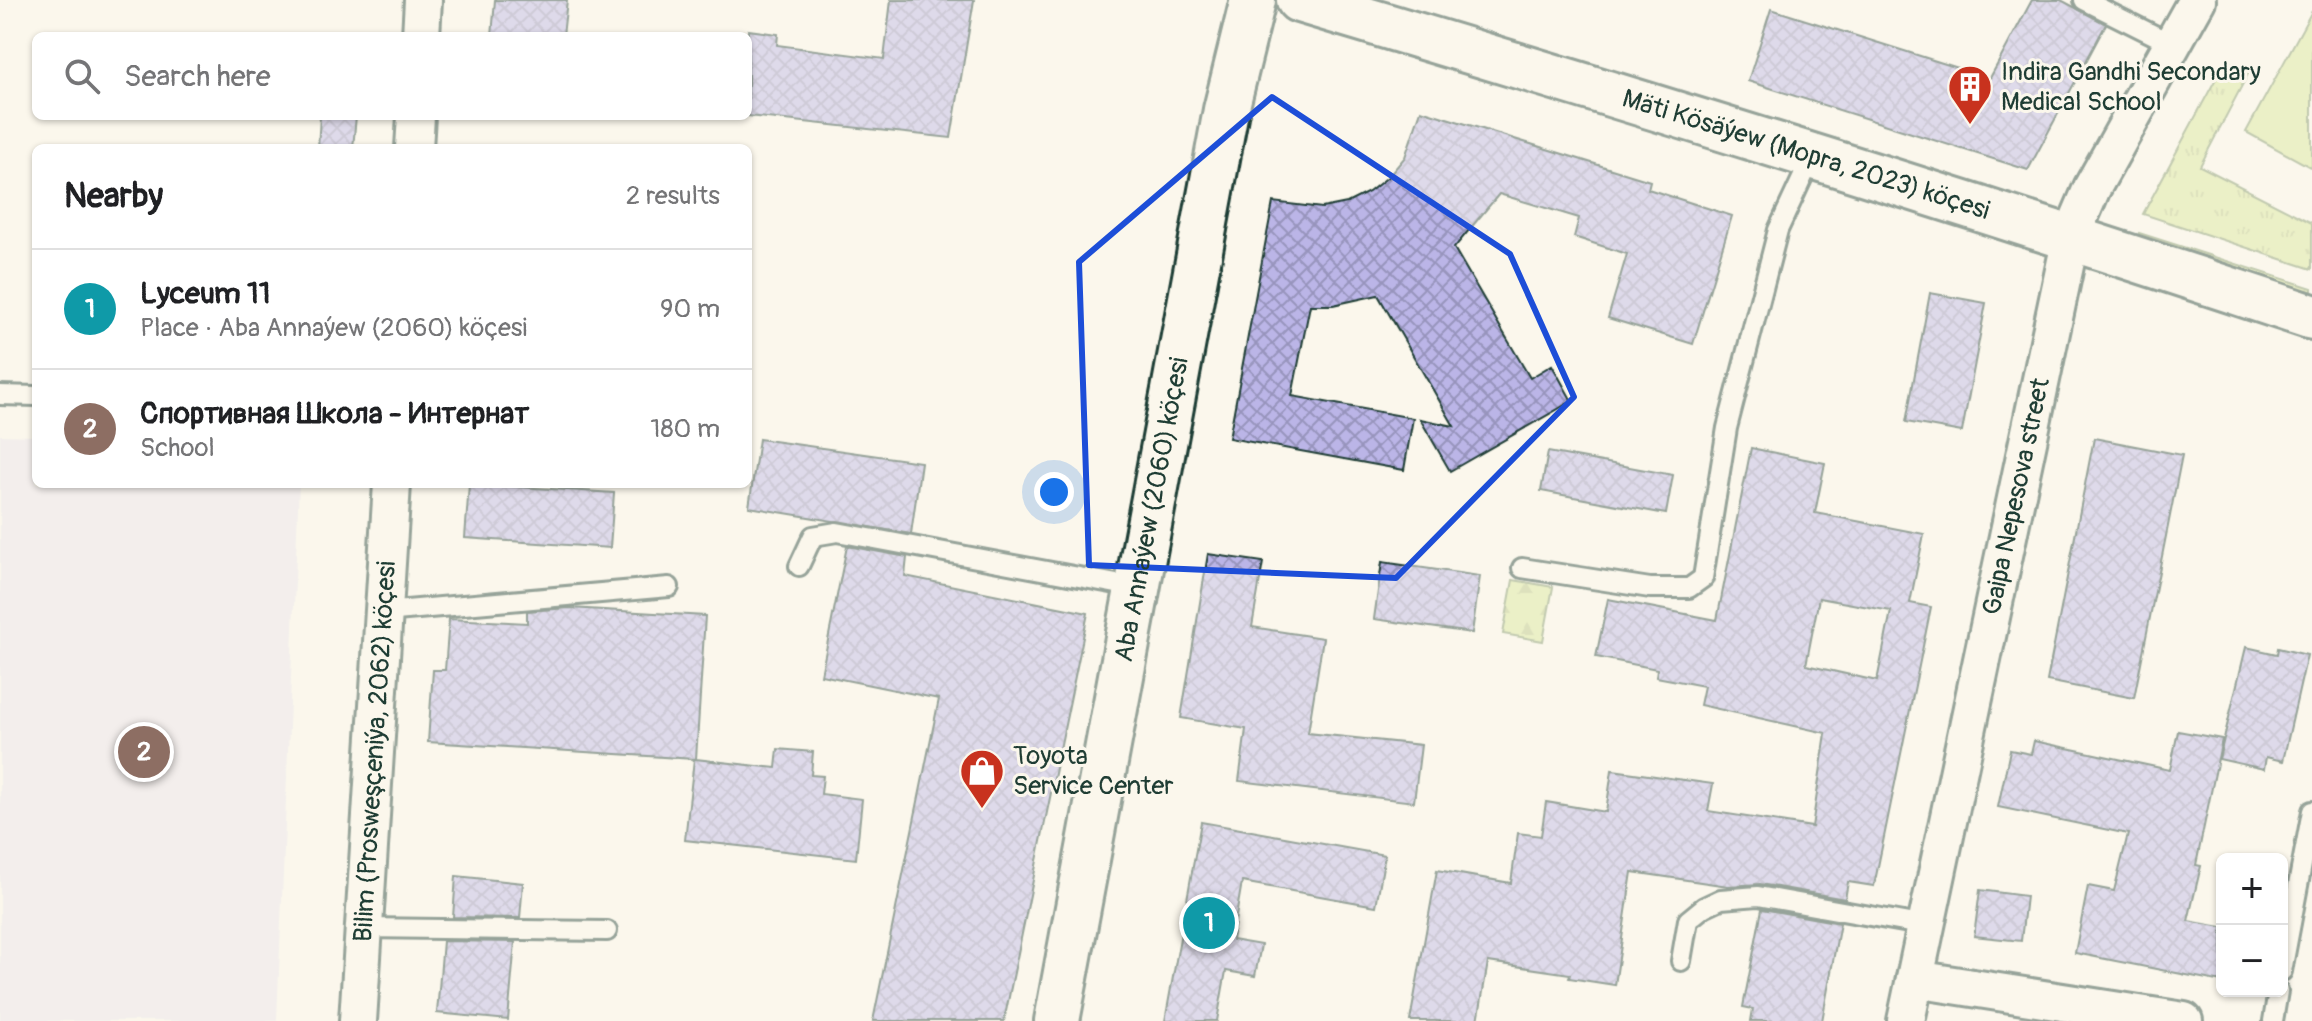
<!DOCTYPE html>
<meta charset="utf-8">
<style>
:root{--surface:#fff;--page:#f6f6f6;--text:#202124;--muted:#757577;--line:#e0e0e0;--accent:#2563eb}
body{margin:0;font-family:Pangolin,sans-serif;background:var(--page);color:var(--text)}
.controls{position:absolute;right:24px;bottom:24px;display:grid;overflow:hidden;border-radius:12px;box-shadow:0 2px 6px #0004}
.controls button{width:72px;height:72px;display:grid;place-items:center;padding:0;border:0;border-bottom:2px solid var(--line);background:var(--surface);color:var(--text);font:40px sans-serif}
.you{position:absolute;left:1054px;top:492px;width:28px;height:28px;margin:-20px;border:6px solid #fff;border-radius:50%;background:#1a73e8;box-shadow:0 0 0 12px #1a73e833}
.badge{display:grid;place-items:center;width:52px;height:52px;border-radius:50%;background:var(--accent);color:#fff;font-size:26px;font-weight:700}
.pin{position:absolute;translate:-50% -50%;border:4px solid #fff;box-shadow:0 2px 8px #0006}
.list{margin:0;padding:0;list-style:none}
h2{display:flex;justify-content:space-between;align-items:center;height:104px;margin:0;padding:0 32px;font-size:34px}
h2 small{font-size:26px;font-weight:400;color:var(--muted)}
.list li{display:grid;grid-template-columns:52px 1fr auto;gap:24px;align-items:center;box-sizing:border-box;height:120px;padding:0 32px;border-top:2px solid var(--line)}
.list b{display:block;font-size:30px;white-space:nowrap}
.list p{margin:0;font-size:26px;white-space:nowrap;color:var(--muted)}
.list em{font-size:26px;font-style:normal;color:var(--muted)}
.icon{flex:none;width:44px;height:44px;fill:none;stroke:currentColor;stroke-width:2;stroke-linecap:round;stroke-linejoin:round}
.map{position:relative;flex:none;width:2312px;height:1021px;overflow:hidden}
.search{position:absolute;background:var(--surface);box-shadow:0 2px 6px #0004;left:32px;top:32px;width:720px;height:88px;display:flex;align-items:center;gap:20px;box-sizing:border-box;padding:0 28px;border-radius:12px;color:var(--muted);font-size:30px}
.panel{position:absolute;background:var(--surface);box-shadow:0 2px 6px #0004;left:32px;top:144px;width:720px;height:344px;border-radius:12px}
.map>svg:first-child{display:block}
.built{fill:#e8e3ea}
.grass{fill:url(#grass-tufts);stroke:#7b9266;stroke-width:2}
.forest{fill:url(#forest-firs);stroke:#7b9266;stroke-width:2}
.park{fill:#d7e699;stroke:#7b9266;stroke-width:2}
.building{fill:url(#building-cross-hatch);stroke:#1f3d34;stroke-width:2;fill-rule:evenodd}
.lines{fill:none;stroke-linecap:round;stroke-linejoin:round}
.service-casing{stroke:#1f3d34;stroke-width:24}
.minor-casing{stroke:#1f3d34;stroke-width:42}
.tertiary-casing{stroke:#1f3d34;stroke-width:50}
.service{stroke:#fbf7ec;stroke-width:18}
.minor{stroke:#fbf7ec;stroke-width:36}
.tertiary{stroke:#fbf7ec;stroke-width:44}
.marked{fill:none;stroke:#1d4ed8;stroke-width:6;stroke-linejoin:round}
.labels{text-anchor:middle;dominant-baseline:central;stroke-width:6;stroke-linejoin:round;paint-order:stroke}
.poi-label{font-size:26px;fill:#1f3d34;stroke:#fbf7ec;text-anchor:start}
.street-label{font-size:26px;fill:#1f3d34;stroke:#fbf7ec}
</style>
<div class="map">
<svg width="2312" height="1021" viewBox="0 0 2312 1021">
<defs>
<pattern id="grass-tufts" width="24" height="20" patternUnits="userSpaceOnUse" patternTransform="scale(2)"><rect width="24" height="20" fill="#d7e699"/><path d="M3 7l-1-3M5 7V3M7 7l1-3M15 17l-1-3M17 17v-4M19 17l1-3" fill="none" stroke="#b8c684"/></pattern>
<pattern id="forest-firs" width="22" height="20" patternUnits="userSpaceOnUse" patternTransform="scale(2)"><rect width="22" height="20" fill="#d7e699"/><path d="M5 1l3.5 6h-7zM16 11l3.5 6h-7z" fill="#b8c684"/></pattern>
<pattern id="building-cross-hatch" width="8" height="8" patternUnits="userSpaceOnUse" patternTransform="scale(2)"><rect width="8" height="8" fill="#bbb5e7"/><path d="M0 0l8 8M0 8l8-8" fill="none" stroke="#9794bc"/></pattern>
</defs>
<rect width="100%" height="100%" fill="#fbf7ec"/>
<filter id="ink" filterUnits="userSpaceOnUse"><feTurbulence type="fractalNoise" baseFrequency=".0125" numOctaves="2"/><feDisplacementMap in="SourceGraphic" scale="16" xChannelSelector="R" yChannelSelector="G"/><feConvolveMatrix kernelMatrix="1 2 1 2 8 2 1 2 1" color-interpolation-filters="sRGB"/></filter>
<g filter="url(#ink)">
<path class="built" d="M 0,435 L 36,436 L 36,484 L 299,484 L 277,1021 L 0,1021 Z"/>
<path class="grass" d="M 2226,60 L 2249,72 L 2200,166 L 2312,223 L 2312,269 L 2143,214 Z
M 2139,233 L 2312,288 L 2312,298 L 2137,241 Z"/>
<path class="forest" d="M 1513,580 L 1553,587 L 1543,641 L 1503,634 Z"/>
<path class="park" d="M 2312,11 L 2312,168 L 2246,132 Z"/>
<path class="building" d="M 495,0 L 567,0 L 563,36 L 492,36 Z
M 891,0 L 974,0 L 951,138 L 748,116 L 748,30 L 778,34 L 777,45 L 884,59 Z
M 2032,0 L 2061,0 L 2106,24 L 2028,170 L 1748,81 L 1771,9 L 1990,78 Z
M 1421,110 L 1650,181 L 1648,189 L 1732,216 L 1693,344 L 1608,318 L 1627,254 L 1574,237 L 1579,218 L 1499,194 L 1454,248 L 1530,378 L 1552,365 L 1572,401 L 1450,471 L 1420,419 L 1454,426 L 1378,295 L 1333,305 L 1310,305 L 1292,396 L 1413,418 L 1404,470 L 1229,438 L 1273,202 L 1322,208 L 1347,203 L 1369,192 L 1389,176 L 1405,157 Z
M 320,116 L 356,116 L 353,148 L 318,148 Z
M 1930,293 L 1986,303 L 1962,432 L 1906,422 Z
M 2094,438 L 2182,455 L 2134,698 L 2047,681 Z
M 759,439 L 921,462 L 911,534 L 749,507 Z
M 1751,448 L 1825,463 L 1815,513 L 1924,534 L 1910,603 L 1931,607 L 1874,886 L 1848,882 L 1845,899 L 1760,884 L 1728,886 L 1632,872 L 1615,985 L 1569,978 L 1570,974 L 1488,962 L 1478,1021 L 1410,1021 L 1437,870 L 1511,883 L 1518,833 L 1541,836 L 1546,802 L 1606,812 L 1612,770 L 1713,784 L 1708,811 L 1812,827 L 1826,733 L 1700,705 L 1704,686 L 1656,677 L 1657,669 L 1596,657 L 1608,599 L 1717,620 ZM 1819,598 L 1891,611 L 1877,681 L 1806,665 Z
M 1548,452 L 1673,475 L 1666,514 L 1541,491 Z
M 469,484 L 614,493 L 610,548 L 465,538 Z
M 847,546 L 907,557 L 905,576 L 1088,613 L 1004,1021 L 873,1021 L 939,699 L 821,675 Z
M 1208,554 L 1263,562 L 1252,627 L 1323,638 L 1308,733 L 1421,745 L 1414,802 L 1239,781 L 1246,729 L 1181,718 Z
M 1382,562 L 1480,576 L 1472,633 L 1374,619 Z
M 570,608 L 705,616 L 696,759 L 776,768 L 778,749 L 813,752 L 811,775 L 823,776 L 821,794 L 862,799 L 856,859 L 685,840 L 694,759 L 428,742 L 433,670 L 445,670 L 449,619 L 527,623 L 527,611 Z
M 2246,647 L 2277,654 L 2278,648 L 2307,655 L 2283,761 L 2266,757 L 2264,769 L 2219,759 Z
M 2178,731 L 2222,739 L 2196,865 L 2201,866 L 2188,921 L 2222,927 L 2222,982 L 2075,953 L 2088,886 L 2114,891 L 2128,834 L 1998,807 L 2010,750 L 2031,754 L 2034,741 L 2170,770 Z
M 1201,822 L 1385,855 L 1376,906 L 1242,882 L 1232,940 L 1261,945 L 1255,976 L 1226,971 L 1217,1021 L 1165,1021 Z
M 456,876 L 523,883 L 520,918 L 453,917 Z
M 1980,890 L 2026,896 L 2021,941 L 1974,936 Z
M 1762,909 L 1840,923 L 1822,1021 L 1751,1021 L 1753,1009 L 1743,1007 Z
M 443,941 L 515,942 L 508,1020 L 437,1013 Z"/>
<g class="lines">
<g class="service-casing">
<path id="service" d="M 2084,0 L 2174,45
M 0,395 L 36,396
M 799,566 L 813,536 L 837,532 L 1138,588
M 1522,568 L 1650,588 L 1689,588 L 1703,578 L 1727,428 L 1778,230 L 1813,155
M 384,612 L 669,587
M 364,928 L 607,931
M 1681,961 L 1688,920 L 1704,907 L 1721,899 L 1758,896 L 1926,926
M 2282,971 L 2312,811
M 2273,1021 L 2278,991"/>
</g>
<g class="minor-casing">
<g id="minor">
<path d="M 421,36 L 423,0"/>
<path d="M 414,148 L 416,116"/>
<path d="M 1915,979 L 2184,1021"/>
<path id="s1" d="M 358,1021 L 392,484"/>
<path id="s2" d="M 1906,1021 L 2071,237 L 2092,188 L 2197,0"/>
</g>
</g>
<g class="tertiary-casing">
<g id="tertiary">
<path id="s3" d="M 1299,0 C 1638,101 1976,205 2312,317"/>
<path id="s4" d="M 1057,1021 L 1226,110 L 1253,0"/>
</g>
</g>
<use href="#service" class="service"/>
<use href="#minor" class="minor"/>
<use href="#tertiary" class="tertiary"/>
</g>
</g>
<path d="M0 0H2312V1021H0ZM 1272,97 L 1510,254 L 1574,397 L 1396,578 L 1089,565 L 1079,262 Z" fill="#fbf7ec" fill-opacity=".55" fill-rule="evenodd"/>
<path class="marked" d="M 1272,97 L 1510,254 L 1574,397 L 1396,578 L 1089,565 L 1079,262 Z"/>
<defs>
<g id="building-pin" transform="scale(2.3)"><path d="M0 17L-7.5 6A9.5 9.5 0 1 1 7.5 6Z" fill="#c8321e" stroke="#fbf7ec"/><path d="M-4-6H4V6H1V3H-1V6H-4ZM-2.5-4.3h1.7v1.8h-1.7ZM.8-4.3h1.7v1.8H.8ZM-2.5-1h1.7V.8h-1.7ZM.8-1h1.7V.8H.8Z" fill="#fff"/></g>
<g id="shop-pin" transform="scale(2.3)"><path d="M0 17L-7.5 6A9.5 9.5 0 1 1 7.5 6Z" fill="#c8321e" stroke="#fbf7ec"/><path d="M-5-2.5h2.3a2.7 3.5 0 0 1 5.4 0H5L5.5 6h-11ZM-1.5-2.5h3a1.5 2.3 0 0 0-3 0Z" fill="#fff"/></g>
</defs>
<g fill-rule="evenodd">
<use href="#building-pin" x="1970" y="87"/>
<use href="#shop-pin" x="982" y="771"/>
</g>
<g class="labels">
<g class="poi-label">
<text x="2001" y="72">Indira Gandhi Secondary<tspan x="2001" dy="30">Medical School</tspan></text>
<text x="1013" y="756">Toyota<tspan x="1013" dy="30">Service Center</tspan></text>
</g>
<g class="street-label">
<text stroke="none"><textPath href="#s3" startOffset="530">Mäti Kösäýew (Mopra, 2023) köçesi</textPath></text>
<text stroke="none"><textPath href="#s2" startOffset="536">Gaipa Nepesova street</textPath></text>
<text stroke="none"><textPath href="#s4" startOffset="520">Aba Annaýew (2060) köçesi</textPath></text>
<text stroke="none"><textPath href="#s1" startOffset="270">Bilim (Prosweşçeniýa, 2062) köçesi</textPath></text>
</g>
</g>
</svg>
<div class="controls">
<button>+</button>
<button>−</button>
</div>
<div class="you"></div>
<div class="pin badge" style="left:1209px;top:923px;background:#0f9aa8">1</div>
<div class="pin badge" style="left:144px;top:752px;background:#8d6e63">2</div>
<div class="search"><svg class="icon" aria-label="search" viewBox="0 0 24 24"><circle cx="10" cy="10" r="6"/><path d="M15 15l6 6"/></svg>Search here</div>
<section class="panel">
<h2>Nearby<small>2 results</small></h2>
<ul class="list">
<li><span class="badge" style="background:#0f9aa8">1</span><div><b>Lyceum 11</b><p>Place · Aba Annaýew (2060) köçesi</p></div><em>90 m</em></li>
<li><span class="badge" style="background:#8d6e63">2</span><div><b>Спортивная Школа - Интернат</b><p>School</p></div><em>180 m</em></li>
</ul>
</section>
</div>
